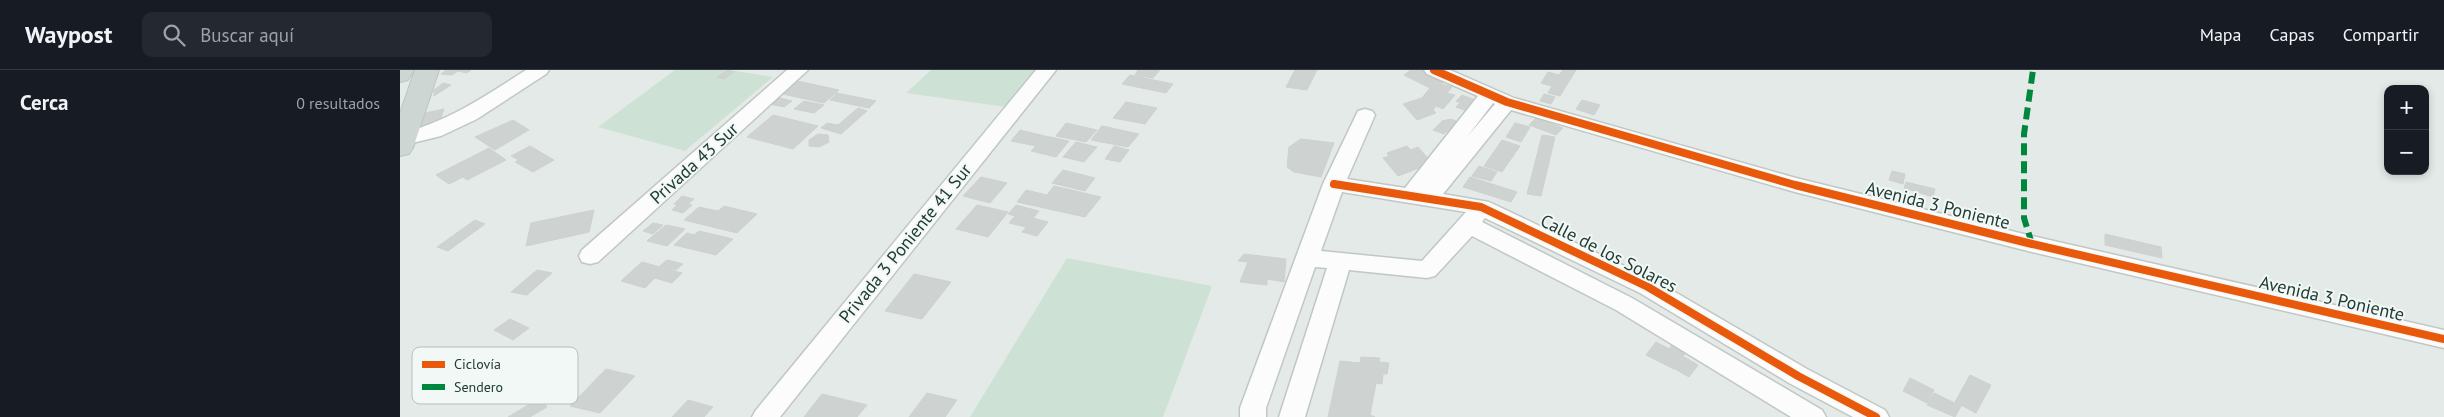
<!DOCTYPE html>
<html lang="es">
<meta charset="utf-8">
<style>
:root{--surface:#171b24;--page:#242831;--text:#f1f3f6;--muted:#9ea1a6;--line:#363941}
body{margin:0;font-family:"PT Sans",sans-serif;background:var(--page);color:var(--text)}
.controls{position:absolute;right:15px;top:15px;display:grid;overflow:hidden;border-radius:10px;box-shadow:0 2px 8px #0003}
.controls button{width:45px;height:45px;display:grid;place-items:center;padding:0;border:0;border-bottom:1px solid var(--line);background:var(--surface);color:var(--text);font:25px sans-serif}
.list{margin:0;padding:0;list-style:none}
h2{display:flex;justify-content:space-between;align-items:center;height:65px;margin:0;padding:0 20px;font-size:21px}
h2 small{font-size:16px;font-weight:400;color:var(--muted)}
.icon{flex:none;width:28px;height:28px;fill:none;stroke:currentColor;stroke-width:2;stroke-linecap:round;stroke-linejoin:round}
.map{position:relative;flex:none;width:2044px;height:347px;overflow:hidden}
header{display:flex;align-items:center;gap:30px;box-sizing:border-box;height:70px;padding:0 25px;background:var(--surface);border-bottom:1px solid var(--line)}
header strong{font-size:24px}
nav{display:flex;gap:28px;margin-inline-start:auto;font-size:18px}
.search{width:350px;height:45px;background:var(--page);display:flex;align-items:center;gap:12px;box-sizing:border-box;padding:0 18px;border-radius:10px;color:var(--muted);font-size:19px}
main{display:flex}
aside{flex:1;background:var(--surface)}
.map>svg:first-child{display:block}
.green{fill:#cde2d4}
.building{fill:#ced3d1;stroke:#cdd2d0}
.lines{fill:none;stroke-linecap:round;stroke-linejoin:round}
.minor-casing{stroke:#c1c7c4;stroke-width:3}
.major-casing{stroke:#bdc6c2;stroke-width:2}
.minor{fill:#fbfcfb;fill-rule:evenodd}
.major{fill:#ced6d3;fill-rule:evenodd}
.quiet{stroke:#00873e;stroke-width:6;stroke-dasharray:12 6;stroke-linecap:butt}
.cycleway-casing{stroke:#f2f8f5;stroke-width:11}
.cycleway{stroke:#e8590c;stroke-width:8}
.labels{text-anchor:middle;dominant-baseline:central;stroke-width:4;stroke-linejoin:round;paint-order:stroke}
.street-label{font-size:18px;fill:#223c35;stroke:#f2f8f5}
.key{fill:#f2f8f5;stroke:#b4c0bb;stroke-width:1}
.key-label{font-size:14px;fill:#223c35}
</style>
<header>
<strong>Waypost</strong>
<div class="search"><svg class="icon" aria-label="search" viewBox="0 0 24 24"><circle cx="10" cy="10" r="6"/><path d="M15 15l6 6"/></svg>Buscar aquí</div>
<nav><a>Mapa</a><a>Capas</a><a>Compartir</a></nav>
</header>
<main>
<aside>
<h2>Cerca<small>0 resultados</small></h2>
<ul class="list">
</ul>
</aside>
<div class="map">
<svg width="2044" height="347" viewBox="0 0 2044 347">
<rect width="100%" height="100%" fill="#e4eae7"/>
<path class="green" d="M 275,0 L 329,0 L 373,7 L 285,81 L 198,57 Z
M 531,0 L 636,0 L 606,37 L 506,23 Z
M 667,188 L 812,216 L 763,347 L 570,347 Z"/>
<path class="building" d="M 46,0 L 71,0 L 67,3 L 58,1 L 52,5 L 41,4 Z
M 328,0 L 334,2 L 324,9 L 317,7 Z
M 738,0 L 760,0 L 753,8 L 735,5 Z
M 895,0 L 917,0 L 907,20 L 886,17 Z
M 1011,0 L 1023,0 L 1045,11 L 1041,14 L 1052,17 L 1047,23 L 1055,25 L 1043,39 L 1036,36 L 1033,40 L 1036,43 L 1017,50 L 1003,34 L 1022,28 L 1030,18 L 1004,5 Z
M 1163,0 L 1176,0 L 1160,26 L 1148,23 L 1152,16 L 1141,13 L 1148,2 L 1159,5 Z
M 730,5 L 773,14 L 766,23 L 722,14 Z
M 393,10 L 439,20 L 424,33 L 378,23 Z
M 43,13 L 51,15 L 34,26 L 34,20 Z
M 437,23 L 476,31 L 469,38 L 430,30 Z
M 1144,24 L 1155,27 L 1151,34 L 1140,31 Z
M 1062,25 L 1080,32 L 1070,42 L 1056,37 L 1060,33 L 1056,31 Z
M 376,27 L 392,31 L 384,37 L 369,34 Z
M 1182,30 L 1200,35 L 1194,45 L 1176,39 Z
M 404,31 L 424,35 L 414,43 L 394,39 Z
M 726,32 L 757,38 L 745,54 L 713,48 Z
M 458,38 L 467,41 L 441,64 L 421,58 L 427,53 L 438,55 Z
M 44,39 L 39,54 L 19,58 L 25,43 Z
M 373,45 L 418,56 L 393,79 L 347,67 Z
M 1136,48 L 1163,58 L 1156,65 L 1129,55 Z
M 1051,49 L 1056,51 L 1058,59 L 1054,64 L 1047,61 L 1044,64 L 1033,60 L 1042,51 Z
M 113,50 L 129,60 L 95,80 L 75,67 Z
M 666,53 L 697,60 L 686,72 L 656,66 Z
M 1115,53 L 1130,57 L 1121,72 L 1106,67 Z
M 702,56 L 739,64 L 728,77 L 691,70 Z
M 620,60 L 645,66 L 636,76 L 611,71 Z
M 418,64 L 428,65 L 429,72 L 419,77 L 409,76 L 409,70 Z
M 1142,65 L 1155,67 L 1141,126 L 1127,124 Z
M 645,66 L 669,71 L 656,87 L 631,81 Z
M 901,69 L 934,73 L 921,107 L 894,102 L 887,97 L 889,77 Z
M 1102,70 L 1120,76 L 1102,102 L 1084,96 Z
M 676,72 L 697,77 L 684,92 L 663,87 Z
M 130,76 L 154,90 L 133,102 L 115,92 L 119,90 L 111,86 Z
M 714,76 L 729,80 L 720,92 L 705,89 Z
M 1007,76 L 1011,80 L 1018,77 L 1032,93 L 998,106 L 983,88 L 989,86 L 987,83 Z
M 89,78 L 106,90 L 67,110 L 63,107 L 49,114 L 36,105 Z
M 1079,96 L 1097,102 L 1091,111 L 1072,106 Z
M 663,100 L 695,108 L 685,121 L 652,113 Z
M 1492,101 L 1505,104 L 1503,114 L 1489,110 Z
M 581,107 L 607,113 L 590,133 L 563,126 Z
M 1070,107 L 1117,122 L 1111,132 L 1063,117 Z
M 1506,112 L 1535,119 L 1533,127 L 1504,118 Z
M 654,116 L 701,127 L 685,147 L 617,132 L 626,120 L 647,125 Z
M 282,126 L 294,129 L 288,134 L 292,135 L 283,143 L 272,140 L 277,135 L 274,134 Z
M 577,135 L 608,142 L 588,167 L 556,159 Z
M 616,135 L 639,141 L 626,157 L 609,153 L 615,146 L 608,144 Z
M 324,136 L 357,144 L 337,163 L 284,150 L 299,137 L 318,141 Z
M 194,140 L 189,162 L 126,176 L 131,153 Z
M 633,148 L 648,152 L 637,166 L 622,162 Z
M 75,150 L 85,154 L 48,181 L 37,177 Z
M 253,153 L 263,155 L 253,164 L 243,161 Z
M 266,155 L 285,159 L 267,176 L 247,171 Z
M 299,161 L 333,169 L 316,185 L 274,175 L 287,163 L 294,165 Z
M 1705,164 L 1761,177 L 1762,188 L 1705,175 Z
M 844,184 L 886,189 L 884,212 L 867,209 L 867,215 L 840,212 L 848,192 L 838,191 Z
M 267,190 L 283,194 L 276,200 L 260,196 Z
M 242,192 L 282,203 L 272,213 L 255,208 L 245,218 L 221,211 Z
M 137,200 L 152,203 L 127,225 L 111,222 Z
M 514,204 L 551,212 L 522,249 L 485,241 Z
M 110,249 L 129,258 L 113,270 L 94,260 Z
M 1275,271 L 1289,278 L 1274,299 L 1246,285 L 1256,272 L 1269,279 Z
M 961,287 L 980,288 L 979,292 L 989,293 L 987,304 L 983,304 L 982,314 L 976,313 L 970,345 L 975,347 L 928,347 L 940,291 L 960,293 Z
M 1284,287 L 1298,295 L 1289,307 L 1275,299 Z
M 206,299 L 235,306 L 200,343 L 170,336 Z
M 1570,305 L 1591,315 L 1576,343 L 1555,332 Z
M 1510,308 L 1534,320 L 1527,333 L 1503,321 Z
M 527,323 L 557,330 L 545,347 L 509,347 Z
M 1534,323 L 1561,336 L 1555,347 L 1527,335 Z
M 422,324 L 467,335 L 457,347 L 404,347 Z
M 140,328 L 147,337 L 130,347 L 108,347 Z
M 288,330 L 313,337 L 304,347 L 272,347 Z"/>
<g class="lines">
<g class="minor-casing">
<path id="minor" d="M 126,0 L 149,0 L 146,4 L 77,49 L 41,66 L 0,76 L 0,64 C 51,50 82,28 126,0 Z
M 387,0 L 408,0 L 198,192 L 190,194 L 182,192 L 179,186 L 182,180 Z
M 636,0 L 656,0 L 380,347 L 352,347 L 356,340 Z
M 1024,0 L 1050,0 L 1114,28 L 1396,108 L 1632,166 L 2044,260 L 2044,278 L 1632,182 L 1395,122 L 1111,40 L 1043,124 L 1089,132 L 1256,211 L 1407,299 L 1485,340 L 1489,347 L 1453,347 L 1389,313 L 1240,223 L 1085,148 L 1082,152 L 1232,228 L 1422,340 L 1426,347 L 1391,347 L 1216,240 L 1072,166 L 1035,206 L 1027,208 L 949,200 L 905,347 L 879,347 L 927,198 L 915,197 L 866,338 L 866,347 L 840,347 L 840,338 L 923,114 L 958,41 L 965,39 L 972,41 L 975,45 L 947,109 L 1005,118 L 1078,26 L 1027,4 ZM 1093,33 L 1095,34 L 1067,67 ZM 942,122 L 1066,142 L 1022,191 L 921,181 Z"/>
</g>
<g class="major-casing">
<path id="major" d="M 0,0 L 14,0 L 8,10 L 0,12 Z
M 15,0 L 39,0 L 13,78 L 9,84 L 0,86 L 0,43 Z"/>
</g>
<use href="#minor" class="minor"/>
<use href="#major" class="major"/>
<path class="quiet" d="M 1632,174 L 1624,148 L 1624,64 L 1633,0"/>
<g class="cycleway-casing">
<path id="cycleway" d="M 1034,0 L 1107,32 L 1395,115 L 1632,174 L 2044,269
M 934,114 L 1081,137 L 1248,217 L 1398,306 L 1476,347"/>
</g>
<use href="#cycleway" class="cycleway"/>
</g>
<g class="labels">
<g class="street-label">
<text transform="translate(294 93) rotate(-42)">Privada 43 Sur</text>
<text transform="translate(1538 135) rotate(14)">Avenida 3 Poniente</text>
<text transform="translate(505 173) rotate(-51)">Privada 3 Poniente 41 Sur</text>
<text transform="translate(1209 183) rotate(27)">Calle de los Solares</text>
<text transform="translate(1932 228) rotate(13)">Avenida 3 Poniente</text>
</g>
</g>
<rect x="12" y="277" width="166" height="57" rx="8" class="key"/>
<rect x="22" y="291" width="23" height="7" fill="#e8590c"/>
<rect x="22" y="314" width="23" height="6" fill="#00873e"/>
<g class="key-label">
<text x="54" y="299">Ciclovía</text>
<text x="54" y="322">Sendero</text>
</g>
</svg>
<div class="controls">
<button>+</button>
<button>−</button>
</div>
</div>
</main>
